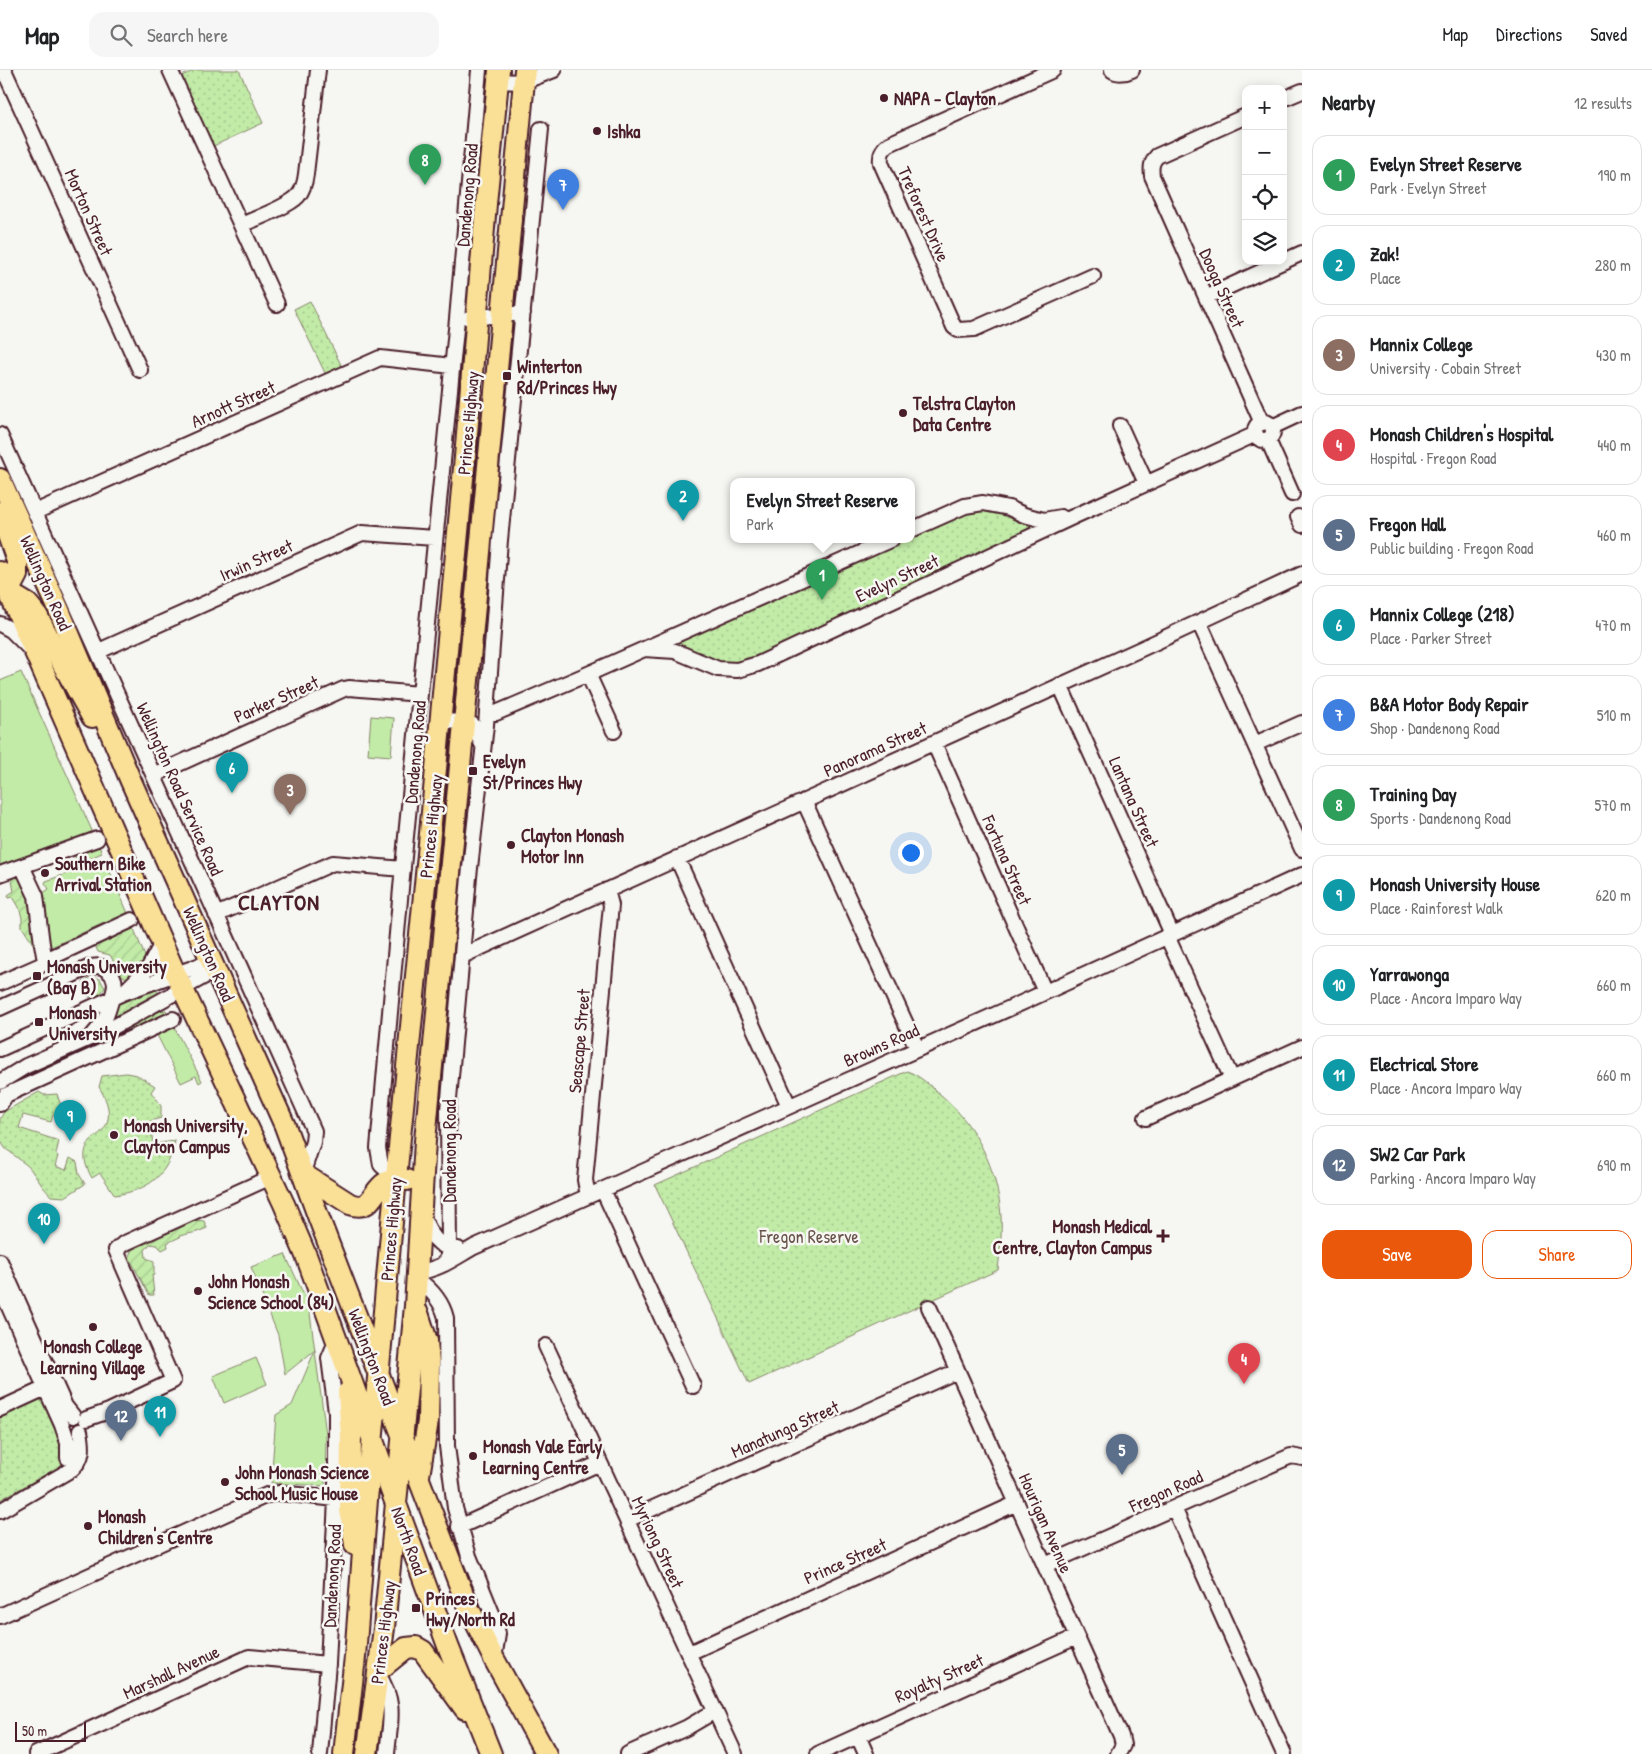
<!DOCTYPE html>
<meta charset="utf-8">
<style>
:root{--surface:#fff;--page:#f6f6f6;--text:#202124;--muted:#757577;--line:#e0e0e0;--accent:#ea580c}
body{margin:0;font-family:"Patrick Hand",sans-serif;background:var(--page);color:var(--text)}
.controls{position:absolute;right:15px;top:15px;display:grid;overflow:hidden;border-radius:10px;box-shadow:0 2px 12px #0003}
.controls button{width:45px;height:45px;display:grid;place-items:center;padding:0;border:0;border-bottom:1px solid var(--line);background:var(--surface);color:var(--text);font:25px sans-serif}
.scale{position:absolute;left:15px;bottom:12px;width:71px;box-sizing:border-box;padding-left:5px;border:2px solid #4a1f2b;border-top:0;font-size:14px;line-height:18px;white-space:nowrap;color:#4a1f2b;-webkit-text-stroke:4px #f6f6f2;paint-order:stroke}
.you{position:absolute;left:910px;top:782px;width:18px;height:18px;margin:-12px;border:4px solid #fff;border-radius:50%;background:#1a73e8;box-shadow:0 0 0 8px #1a73e833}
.badge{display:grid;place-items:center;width:32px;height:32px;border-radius:50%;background:var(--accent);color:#fff;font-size:16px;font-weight:700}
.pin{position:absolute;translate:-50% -41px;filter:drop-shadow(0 1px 2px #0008)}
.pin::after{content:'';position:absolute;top:26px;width:18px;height:15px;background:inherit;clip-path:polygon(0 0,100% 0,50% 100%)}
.popup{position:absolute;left:730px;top:408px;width:185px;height:65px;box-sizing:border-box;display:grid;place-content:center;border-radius:10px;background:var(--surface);filter:drop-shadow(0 1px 4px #0005);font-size:16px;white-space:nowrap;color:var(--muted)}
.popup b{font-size:19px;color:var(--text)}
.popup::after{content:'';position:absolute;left:50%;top:100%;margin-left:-10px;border:10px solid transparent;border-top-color:var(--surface)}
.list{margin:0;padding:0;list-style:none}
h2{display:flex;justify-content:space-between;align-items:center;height:65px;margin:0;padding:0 20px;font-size:21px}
h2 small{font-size:16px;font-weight:400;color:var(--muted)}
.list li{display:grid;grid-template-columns:32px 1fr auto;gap:15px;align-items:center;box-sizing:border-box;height:80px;margin:0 10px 10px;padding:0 10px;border:1px solid var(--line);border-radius:15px}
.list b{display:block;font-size:19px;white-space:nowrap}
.list p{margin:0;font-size:16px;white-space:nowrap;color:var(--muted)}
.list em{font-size:16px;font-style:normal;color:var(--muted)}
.actions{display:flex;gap:10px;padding:15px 20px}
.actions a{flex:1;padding:11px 0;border:1px solid var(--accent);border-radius:15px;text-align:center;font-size:18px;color:var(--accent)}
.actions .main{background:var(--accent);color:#fff}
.icon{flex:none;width:28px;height:28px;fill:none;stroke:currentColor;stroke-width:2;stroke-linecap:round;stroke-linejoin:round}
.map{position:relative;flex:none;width:1302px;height:1684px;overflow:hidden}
header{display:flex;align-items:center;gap:30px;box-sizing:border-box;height:70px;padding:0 25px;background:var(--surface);border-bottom:1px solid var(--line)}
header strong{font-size:24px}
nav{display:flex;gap:28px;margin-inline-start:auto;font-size:18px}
.search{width:350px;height:45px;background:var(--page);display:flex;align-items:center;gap:12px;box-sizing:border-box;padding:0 18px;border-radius:15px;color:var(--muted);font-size:19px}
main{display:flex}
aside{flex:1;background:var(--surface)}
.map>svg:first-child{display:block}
.grass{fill:#c1eba7;stroke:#868569}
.park{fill:url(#park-dots);stroke:#868569}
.garden{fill:url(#garden-furrows);stroke:#868569}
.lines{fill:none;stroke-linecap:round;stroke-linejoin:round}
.minor-casing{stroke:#4a1f2b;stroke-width:18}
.highway-casing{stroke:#4a1f2b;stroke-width:24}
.minor{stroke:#f6f6f2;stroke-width:14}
.highway{stroke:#fadf96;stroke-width:20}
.poi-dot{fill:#4a1f2b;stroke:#f6f6f2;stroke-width:2}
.labels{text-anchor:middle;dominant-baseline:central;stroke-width:5;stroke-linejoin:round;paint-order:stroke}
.poi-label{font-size:18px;font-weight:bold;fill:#4a1f2b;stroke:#f6f6f2;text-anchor:start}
.street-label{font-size:18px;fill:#4a1f2b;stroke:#f6f6f2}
.park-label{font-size:18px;fill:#68524a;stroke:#f6f6f2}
.district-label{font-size:22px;font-weight:bold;letter-spacing:1px;fill:#4a1f2b;stroke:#f6f6f2}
</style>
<header>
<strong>Map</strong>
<div class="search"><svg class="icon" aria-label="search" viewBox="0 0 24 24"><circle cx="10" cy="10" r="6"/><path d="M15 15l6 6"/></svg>Search here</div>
<nav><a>Map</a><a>Directions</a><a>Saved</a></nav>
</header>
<main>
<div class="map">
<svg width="1302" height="1684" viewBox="0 0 1302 1684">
<defs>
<pattern id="park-dots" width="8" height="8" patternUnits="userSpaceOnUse" patternTransform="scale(1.25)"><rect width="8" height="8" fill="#c1eba7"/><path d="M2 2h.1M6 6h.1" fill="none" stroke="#a7c990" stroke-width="1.8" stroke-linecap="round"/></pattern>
<pattern id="garden-furrows" width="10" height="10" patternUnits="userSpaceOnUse" patternTransform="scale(1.25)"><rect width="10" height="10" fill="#c1eba7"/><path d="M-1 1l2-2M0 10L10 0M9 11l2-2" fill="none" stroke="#a7c990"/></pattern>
</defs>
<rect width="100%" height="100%" fill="#f6f6f2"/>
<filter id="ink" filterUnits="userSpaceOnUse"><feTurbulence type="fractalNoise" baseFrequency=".02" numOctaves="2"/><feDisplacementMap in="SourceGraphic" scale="10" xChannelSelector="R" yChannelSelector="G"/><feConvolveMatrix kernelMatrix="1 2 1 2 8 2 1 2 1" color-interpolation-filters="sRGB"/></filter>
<g filter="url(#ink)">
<path class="grass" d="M 21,602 L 102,783 L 78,793 L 70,776 L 0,799 L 0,611 Z
M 371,646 L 394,648 L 391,686 L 368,684 Z
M 105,790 L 130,848 L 107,858 L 104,853 L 47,879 L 39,826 L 49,819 L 45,813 L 46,811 Z
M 172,953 L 202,1011 L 199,1013 L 196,1006 L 181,1013 L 157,965 L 143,971 L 142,974 L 137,973 Z
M 285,1184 L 309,1236 L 326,1364 L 325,1416 L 271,1413 L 276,1345 L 292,1335 L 315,1280 L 285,1304 L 278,1265 L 251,1197 Z
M 256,1288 L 267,1314 L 224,1333 L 213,1306 Z"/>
<path class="park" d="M 195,0 L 239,0 L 263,53 L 207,79 L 175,9 Z
M 310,231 L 343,299 L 327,307 L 294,239 Z
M 961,439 L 1003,441 L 1032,452 L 1035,460 L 740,595 L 725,596 L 674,576 L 674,569 L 895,469 L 911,469 L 911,462 Z
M 907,1001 C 921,1006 930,1016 941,1025 C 976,1055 998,1100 1001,1146 C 1002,1164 1000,1182 998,1200 L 749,1314 L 655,1115 Z
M 126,1003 L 137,1005 L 155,1016 L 151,1022 L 161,1036 L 161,1048 L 150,1051 L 153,1074 L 175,1071 C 168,1106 149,1120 115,1125 L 100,1103 L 92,1108 C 85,1096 81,1083 90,1071 C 93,1067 99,1065 102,1061 C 114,1047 107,1030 99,1017 L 102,1006 Z
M 39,1022 L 44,1025 L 57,1024 L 63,1042 L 61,1047 L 53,1045 L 51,1052 L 23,1045 L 19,1058 L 59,1071 L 56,1084 L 58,1086 L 55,1096 L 66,1100 L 70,1088 L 77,1092 L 79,1104 L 85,1114 L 65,1127 L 51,1126 L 43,1117 L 29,1097 L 5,1078 L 0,1070 L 0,1049 L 4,1042 Z
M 43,1326 L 54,1348 L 65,1386 L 62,1394 L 57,1398 L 0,1430 L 0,1345 Z"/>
<path class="garden" d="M 17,805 C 36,823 35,852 38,876 L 35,877 L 22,857 L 22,848 L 19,837 L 13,827 L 9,828 L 8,825 L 14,821 L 11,806 Z
M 132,854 L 146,889 L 129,908 C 117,907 116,894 110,885 L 98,882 L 93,871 Z
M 93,907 L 100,909 L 105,918 L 99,925 L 89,927 L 83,912 Z
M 155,916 L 158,923 L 132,936 L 113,951 L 111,950 L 115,936 L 120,932 Z
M 166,940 L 169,947 L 8,1021 L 6,1015 L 18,1007 L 152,943 Z
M 197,1150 L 204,1151 L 207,1158 L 197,1162 L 179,1166 L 180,1167 L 167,1173 L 168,1177 L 162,1180 L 157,1175 L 150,1174 L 145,1180 L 146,1188 L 154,1191 L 154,1205 L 152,1205 L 154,1225 L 149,1225 L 129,1187 L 131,1180 Z"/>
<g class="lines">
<g class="minor-casing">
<path id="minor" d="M 4,0 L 140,300
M 170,0 L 277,234
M 1053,0 L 889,74 C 882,79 880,84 881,93 L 954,257 L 958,260 L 974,259 L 1093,206
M 1112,0 C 1117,4 1126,3 1132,0
M 498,11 L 523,12 L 554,0
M 1283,29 L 1302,21
M 1246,46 L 1157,86 C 1151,93 1151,97 1152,106 L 1262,353
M 241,155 C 255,149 289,136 298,126 C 303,120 305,112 306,104 L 318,0
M 1206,227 L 1302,183
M 469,248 L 523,243
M1255 361a9 9 0 1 1 18 0a9 9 0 1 1-18 0Z
M 1120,356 L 1146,413
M 1272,357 L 1302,343
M 0,365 L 314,1061 L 313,1072 L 303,1102
M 1268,370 L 1292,424
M 35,442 L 380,288 L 452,296
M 1298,447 L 1302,455
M 911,460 L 965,436 L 983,433 L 1009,438 L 1024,445 L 1044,450 L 1061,447
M 1199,552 L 1302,779
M 0,554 L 11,560 L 30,579
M 644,579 L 675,581 L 718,599 L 737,600 L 758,594 L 1077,445 L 1256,364
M 99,581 L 362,463 L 435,468
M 588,604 L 614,661
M 1060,615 L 1172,864
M 487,642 L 496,643 L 588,604 L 892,469
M 440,651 L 464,652 L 473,655 L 482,674
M 934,673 L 1045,922
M 1255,674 L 1302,653
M 154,705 L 344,619 L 349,618 L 420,624
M 804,731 L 917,978
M 677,788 L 789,1036
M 22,796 L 36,826 L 42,874 L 45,891
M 0,804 L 97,769
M 216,845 L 333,793 L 403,799
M 1167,866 L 1232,1009
M 462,886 L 1143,578 L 1302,504
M 0,913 L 41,895 L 50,888 L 132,850
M 127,919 L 149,897 L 162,873
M 0,938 L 88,898 C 95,896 101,895 107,900 C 117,907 116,917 112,928 C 106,947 107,949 93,965
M 0,979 L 123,923 L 212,891
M 0,1012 L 26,996 L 110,959 L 216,900
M 0,1034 L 6,1025 L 173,949
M 1146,1048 L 1302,977
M 396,1108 L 381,1095 L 378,1078 L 402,807 L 457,249 L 479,0
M 603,1120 L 693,1316
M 588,1126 L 585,1110 L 611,835 L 607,820
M 422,1145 C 429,1161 437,1180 458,1179
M 0,1191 L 65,1336 L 73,1346
M 442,1195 L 447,1190 L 449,1180 L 448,1040 L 469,807 L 486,655 L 500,470 L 541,59
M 418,1202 C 439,1200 456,1187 474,1177 L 1028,930 L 1302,805
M 417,1209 C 431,1219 442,1231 446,1248 L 447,1376 L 455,1438 L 469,1486 L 496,1553 L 498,1564 L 494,1589
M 0,1217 L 62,1355 L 68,1373 L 68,1388
M 929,1237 L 1121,1666 L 1123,1675 L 1118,1684
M 546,1276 L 735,1684
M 0,1339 L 52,1315
M 86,1349 L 109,1341 L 173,1311 L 116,1180 L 123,1174 L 271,1107
M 1174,1438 L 1284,1684
M 0,1441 L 72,1399 C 84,1388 83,1377 80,1361
M 627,1450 L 957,1301
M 459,1457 L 600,1393
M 1045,1495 L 1291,1386 L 1302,1388
M 0,1546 L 267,1425 L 280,1423 L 336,1429
M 689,1583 L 1017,1433
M 378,1604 C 397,1634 390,1651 387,1684
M 858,1666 L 866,1684
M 36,1684 L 249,1587 L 328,1594
M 320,1684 L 328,1594 L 336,1429 L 336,1342 L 329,1288 L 337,1269
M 628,1684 L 686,1658 L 715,1641
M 818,1684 L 1076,1567"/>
</g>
<g class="highway-casing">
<path id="highway" d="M 0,409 L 59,540 L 130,709 L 285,1056 L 318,1146 L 468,1537 L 494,1589 L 546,1684
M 0,442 L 17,491 L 17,505 L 8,522
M 0,502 L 172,896 L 284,1134 L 307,1188 L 396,1434 L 448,1576 L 491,1684
M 8,522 L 28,534 L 37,545 L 62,593 L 92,647
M 303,1104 L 350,1134 C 380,1145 368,1103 407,1110
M 418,1243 L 427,1271 L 429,1294 L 428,1351 L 419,1406
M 348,1322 L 351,1367 L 350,1439 L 355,1475
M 379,1600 L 406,1578 L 416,1577 L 423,1581 L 465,1639
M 344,1684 L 355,1587 L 367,1430 L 396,1108 L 429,774 L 466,376 L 486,134 L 499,0
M 367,1684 L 384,1558 L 415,1236 L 425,1071 L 525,0"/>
</g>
<use href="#minor" class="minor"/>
<use href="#highway" class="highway"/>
</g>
</g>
<g class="poi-dot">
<circle cx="884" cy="28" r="5"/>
<circle cx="597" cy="61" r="5"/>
<rect x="502" y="301" width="10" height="10" rx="2.5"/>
<circle cx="903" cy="343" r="5"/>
<rect x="468" y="696" width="10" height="10" rx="2.5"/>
<circle cx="511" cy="775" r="5"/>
<circle cx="45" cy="803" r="5"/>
<rect x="32" y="901" width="10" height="10" rx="2.5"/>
<rect x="34" y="947" width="10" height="10" rx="2.5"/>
<circle cx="114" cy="1065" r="5"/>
<path d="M1160.5 1158.5h5v5h5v5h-5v5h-5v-5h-5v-5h5z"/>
<circle cx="198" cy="1221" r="5"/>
<circle cx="93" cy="1257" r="5"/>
<circle cx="473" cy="1386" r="5"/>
<circle cx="225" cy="1412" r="5"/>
<circle cx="88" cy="1456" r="5"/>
<rect x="411" y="1533" width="10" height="10" rx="2.5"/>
</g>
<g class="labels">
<g class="poi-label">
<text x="894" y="28">NAPA - Clayton</text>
<text x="607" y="61">Ishka</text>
<text x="517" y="296">Winterton<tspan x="517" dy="21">Rd/Princes Hwy</tspan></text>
<text x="913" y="333">Telstra Clayton<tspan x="913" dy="21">Data Centre</tspan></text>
<text x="483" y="691">Evelyn<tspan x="483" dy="21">St/Princes Hwy</tspan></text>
<text x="521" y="765">Clayton Monash<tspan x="521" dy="21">Motor Inn</tspan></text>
<text x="55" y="793">Southern Bike<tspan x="55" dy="21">Arrival Station</tspan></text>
<text x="47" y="896">Monash University<tspan x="47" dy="21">(Bay B)</tspan></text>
<text x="49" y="942">Monash<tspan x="49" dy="21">University</tspan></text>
<text x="124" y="1055">Monash University,<tspan x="124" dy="21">Clayton Campus</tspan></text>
<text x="1152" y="1156" text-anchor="end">Monash Medical<tspan x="1152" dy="21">Centre, Clayton Campus</tspan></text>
<text x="208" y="1211">John Monash<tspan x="208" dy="21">Science School (84)</tspan></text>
<text x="93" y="1276" text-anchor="middle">Monash College<tspan x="93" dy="21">Learning Village</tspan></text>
<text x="483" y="1376">Monash Vale Early<tspan x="483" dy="21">Learning Centre</tspan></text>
<text x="235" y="1402">John Monash Science<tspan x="235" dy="21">School Music House</tspan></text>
<text x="98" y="1446">Monash<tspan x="98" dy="21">Children's Centre</tspan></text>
<text x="426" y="1528">Princes<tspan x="426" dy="21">Hwy/North Rd</tspan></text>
</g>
<g class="street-label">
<text transform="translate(467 125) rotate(-85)">Dandenong Road</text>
<text transform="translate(89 142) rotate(66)">Morton Street</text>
<text transform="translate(924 144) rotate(66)">Treforest Drive</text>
<text transform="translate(1222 218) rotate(66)">Dooga Street</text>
<text transform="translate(233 334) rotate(-24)">Arnott Street</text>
<text transform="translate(468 353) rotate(-85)">Princes Highway</text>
<text transform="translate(256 490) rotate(-24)">Irwin Street</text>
<text transform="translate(897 508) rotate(-25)">Evelyn Street</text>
<text transform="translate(46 513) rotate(66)">Wellington Road</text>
<text transform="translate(276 629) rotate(-24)">Parker Street</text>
<text transform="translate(875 679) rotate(-24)">Panorama Street</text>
<text transform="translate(415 682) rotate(-85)">Dandenong Road</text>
<text transform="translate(180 719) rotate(66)">Wellington Road Service Road</text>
<text transform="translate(1134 732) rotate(66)">Lantana Street</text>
<text transform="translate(431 756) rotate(-84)">Princes Highway</text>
<text transform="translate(1007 790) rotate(66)">Fortuna Street</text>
<text transform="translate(209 884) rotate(66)">Wellington Road</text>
<text transform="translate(579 971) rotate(-85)">Seascape Street</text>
<text transform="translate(881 975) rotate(-24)">Browns Road</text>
<text transform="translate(449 1081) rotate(-90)">Dandenong Road</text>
<text transform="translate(391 1159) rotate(-85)">Princes Highway</text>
<text transform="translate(372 1287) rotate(69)">Wellington Road</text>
<text transform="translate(785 1359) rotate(-24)">Manatunga Street</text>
<text transform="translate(1166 1421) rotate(-24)">Fregon Road</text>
<text transform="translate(1046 1453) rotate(66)">Hourigan Avenue</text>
<text transform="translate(409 1471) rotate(70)">North Road</text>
<text transform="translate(658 1472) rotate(65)">Myriong Street</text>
<text transform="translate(845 1491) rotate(-24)">Prince Street</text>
<text transform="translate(332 1506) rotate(-87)">Dandenong Road</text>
<text transform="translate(383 1562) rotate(-83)">Princes Highway</text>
<text transform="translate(171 1602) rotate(-25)">Marshall Avenue</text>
<text transform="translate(939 1608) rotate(-24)">Royalty Street</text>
</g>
<g class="park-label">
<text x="809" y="1166">Fregon Reserve</text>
</g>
<g class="district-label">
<text x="279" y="832">CLAYTON</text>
</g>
</g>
</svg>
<div class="controls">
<button>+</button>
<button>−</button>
<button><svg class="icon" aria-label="locate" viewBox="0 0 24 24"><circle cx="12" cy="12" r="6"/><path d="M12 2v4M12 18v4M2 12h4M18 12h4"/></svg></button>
<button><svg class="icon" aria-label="layers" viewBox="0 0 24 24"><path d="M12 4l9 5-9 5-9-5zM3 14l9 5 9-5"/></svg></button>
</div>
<div class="scale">50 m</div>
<div class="you"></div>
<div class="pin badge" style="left:822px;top:530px;background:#2e9e5b">1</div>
<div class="popup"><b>Evelyn Street Reserve</b>Park</div>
<div class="pin badge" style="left:683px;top:451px;background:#0f9aa8">2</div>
<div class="pin badge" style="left:290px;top:745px;background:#8d6e63">3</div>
<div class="pin badge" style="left:1244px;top:1314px;background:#e0444e">4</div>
<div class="pin badge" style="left:1122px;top:1405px;background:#5c6f8a">5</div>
<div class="pin badge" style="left:232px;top:723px;background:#0f9aa8">6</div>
<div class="pin badge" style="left:563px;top:140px;background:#3f7fe0">7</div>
<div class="pin badge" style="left:425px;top:115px;background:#2e9e5b">8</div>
<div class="pin badge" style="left:70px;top:1071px;background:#0f9aa8">9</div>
<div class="pin badge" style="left:44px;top:1174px;background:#0f9aa8">10</div>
<div class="pin badge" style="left:160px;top:1367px;background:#0f9aa8">11</div>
<div class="pin badge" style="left:121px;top:1371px;background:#5c6f8a">12</div>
</div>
<aside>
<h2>Nearby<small>12 results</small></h2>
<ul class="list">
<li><span class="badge" style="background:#2e9e5b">1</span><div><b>Evelyn Street Reserve</b><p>Park · Evelyn Street</p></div><em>190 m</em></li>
<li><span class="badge" style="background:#0f9aa8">2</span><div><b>Zak!</b><p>Place</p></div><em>280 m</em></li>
<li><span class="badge" style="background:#8d6e63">3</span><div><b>Mannix College</b><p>University · Cobain Street</p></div><em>430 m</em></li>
<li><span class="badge" style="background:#e0444e">4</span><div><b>Monash Children's Hospital</b><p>Hospital · Fregon Road</p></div><em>440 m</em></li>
<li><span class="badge" style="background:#5c6f8a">5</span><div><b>Fregon Hall</b><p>Public building · Fregon Road</p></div><em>460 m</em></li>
<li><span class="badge" style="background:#0f9aa8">6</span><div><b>Mannix College (218)</b><p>Place · Parker Street</p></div><em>470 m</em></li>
<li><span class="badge" style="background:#3f7fe0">7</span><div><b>B&amp;A Motor Body Repair</b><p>Shop · Dandenong Road</p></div><em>510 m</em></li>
<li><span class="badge" style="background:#2e9e5b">8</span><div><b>Training Day</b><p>Sports · Dandenong Road</p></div><em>570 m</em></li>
<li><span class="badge" style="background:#0f9aa8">9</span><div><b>Monash University House</b><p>Place · Rainforest Walk</p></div><em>620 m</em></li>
<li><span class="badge" style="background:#0f9aa8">10</span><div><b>Yarrawonga</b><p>Place · Ancora Imparo Way</p></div><em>660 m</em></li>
<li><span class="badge" style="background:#0f9aa8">11</span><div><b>Electrical Store</b><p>Place · Ancora Imparo Way</p></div><em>660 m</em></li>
<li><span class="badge" style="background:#5c6f8a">12</span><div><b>SW2 Car Park</b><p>Parking · Ancora Imparo Way</p></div><em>690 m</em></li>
</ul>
<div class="actions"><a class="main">Save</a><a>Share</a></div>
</aside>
</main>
